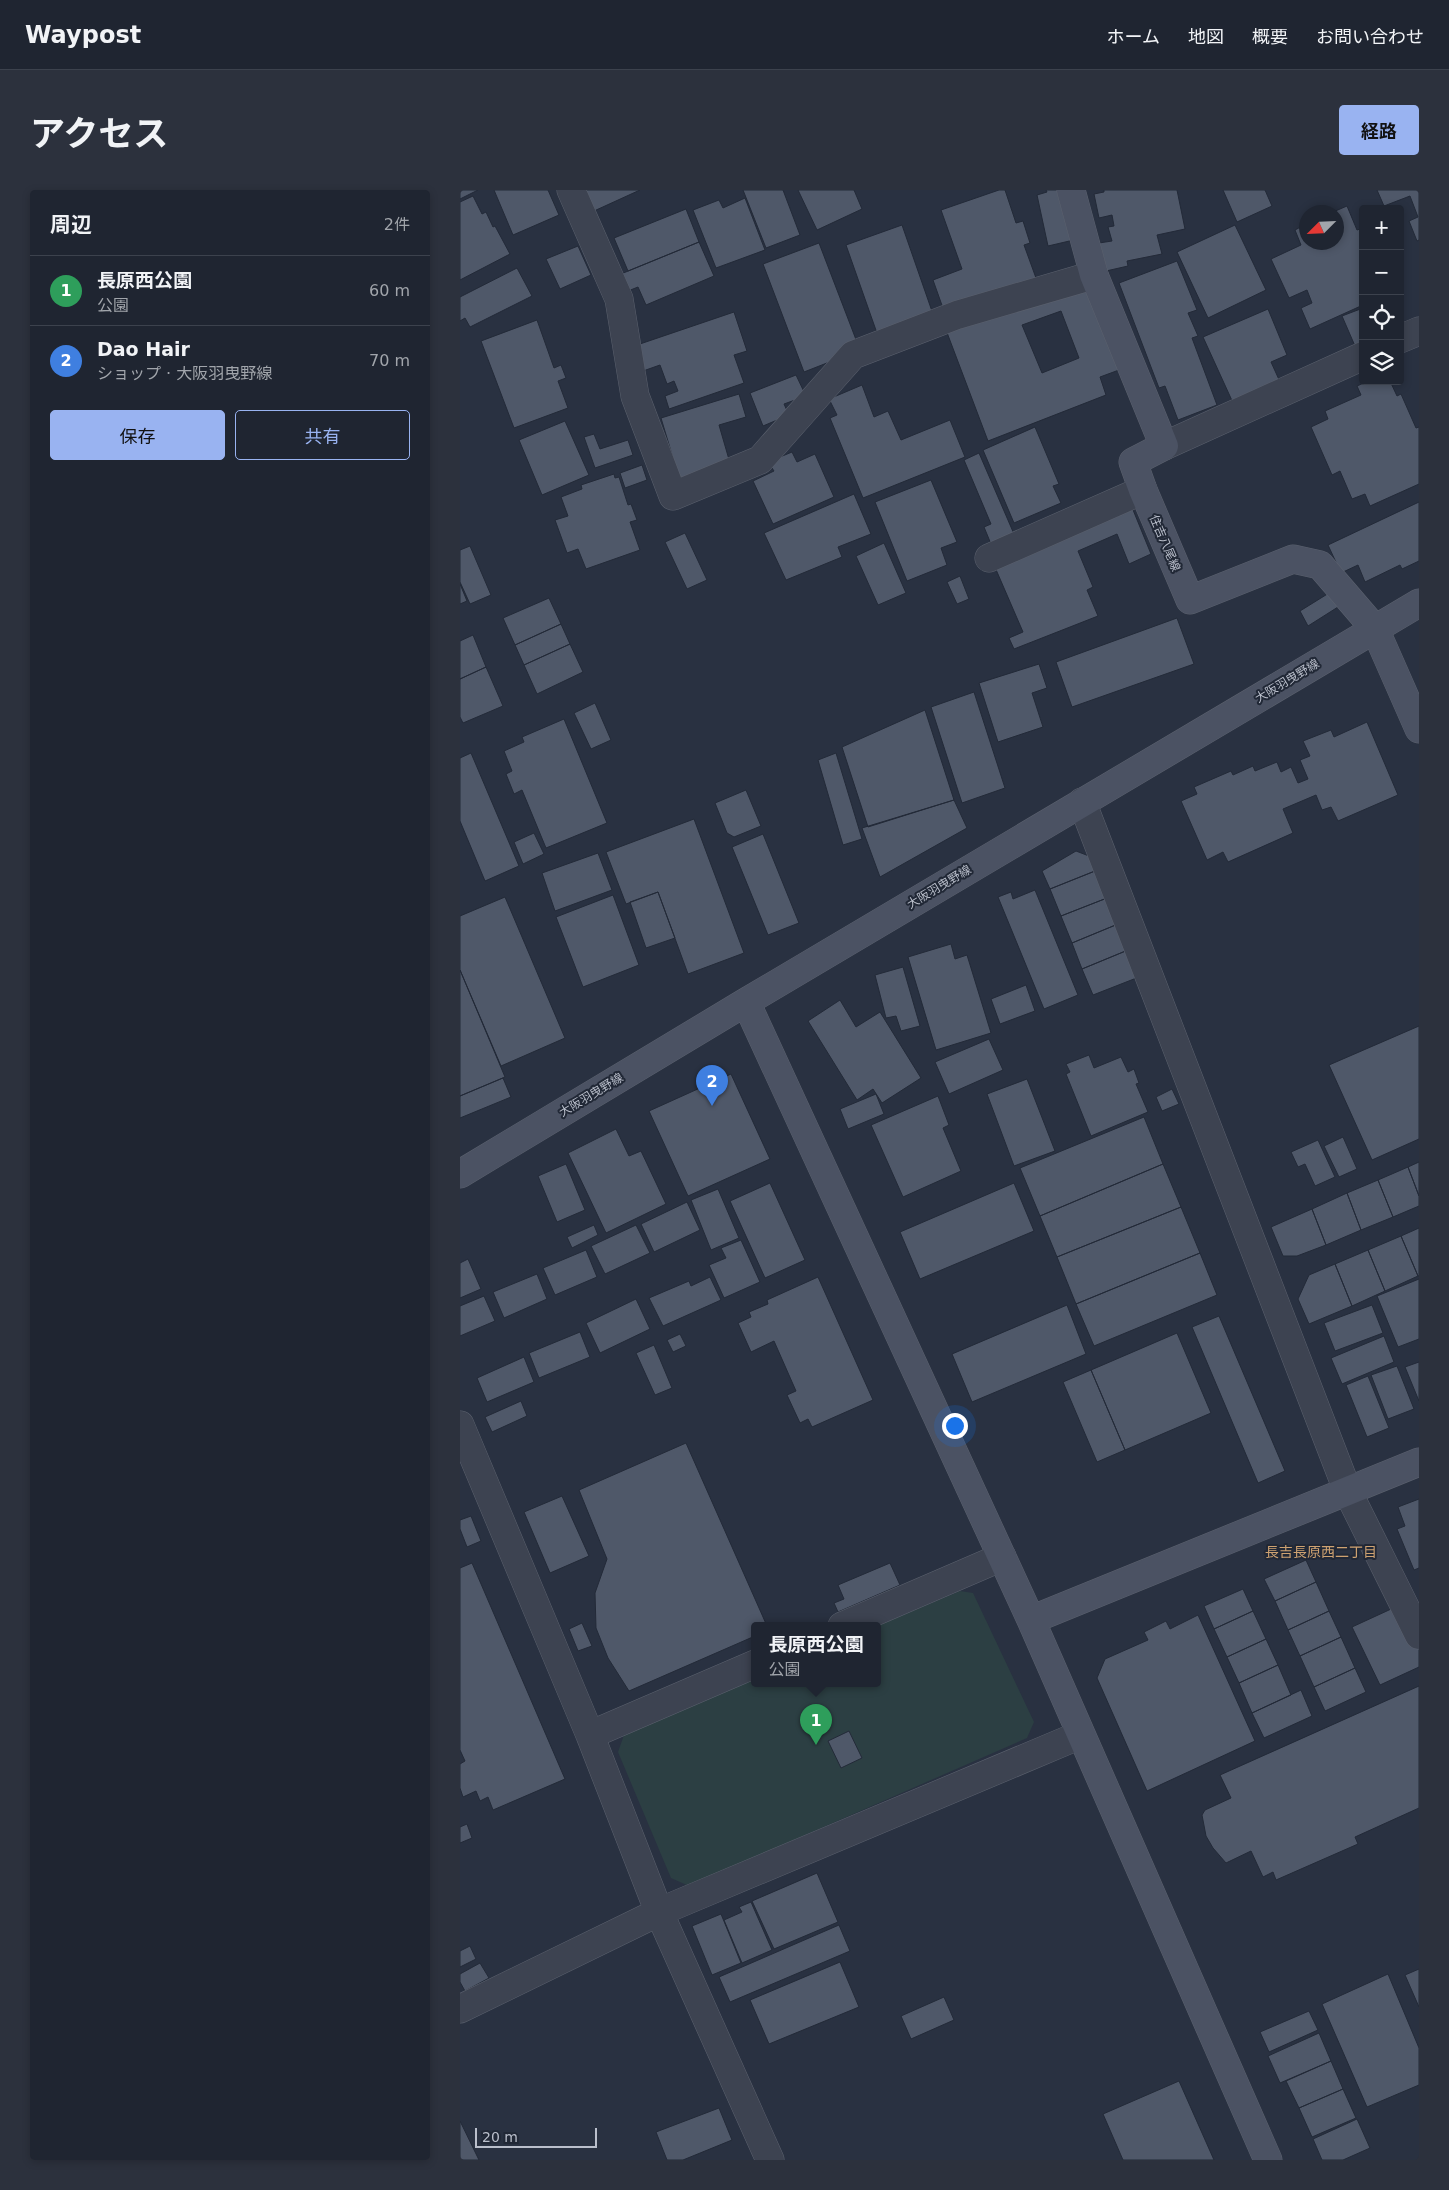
<!DOCTYPE html>
<html lang="ja">
<meta charset="utf-8">
<style>
:root{--surface:#1f2531;--page:#2c313d;--text:#f1f3f6;--muted:#a1a5ab;--line:#3c424d;--accent:#99b3f1}
body{margin:0;font-family:"DejaVu Sans","Noto Sans JP",sans-serif;background:var(--page);color:var(--text)}
.controls{position:absolute;right:15px;top:15px;display:grid;overflow:hidden;border-radius:5px;box-shadow:0 2px 8px #0003}
.controls button{width:45px;height:45px;display:grid;place-items:center;padding:0;border:0;border-bottom:1px solid var(--line);background:var(--surface);color:var(--text);font:25px sans-serif}
.compass{position:absolute;left:839px;top:15px;width:45px;height:45px;border-radius:50%;background:var(--surface);box-shadow:0 2px 8px #0003;rotate:246deg}
.scale{position:absolute;left:15px;bottom:12px;width:122px;box-sizing:border-box;padding-left:5px;border:2px solid #babfcb;border-top:0;font-size:14px;line-height:18px;white-space:nowrap;color:#babfcb;-webkit-text-stroke:4px #212836;paint-order:stroke}
.you{position:absolute;left:494px;top:1235px;width:18px;height:18px;margin:-12px;border:4px solid #fff;border-radius:50%;background:#1a73e8;box-shadow:0 0 0 8px #1a73e833}
.badge{display:grid;place-items:center;width:32px;height:32px;border-radius:50%;background:var(--accent);color:#fff;font-size:16px;font-weight:700}
.pin{position:absolute;translate:-50% -41px;filter:drop-shadow(0 1px 2px #0008)}
.pin::after{content:'';position:absolute;top:26px;width:18px;height:15px;background:inherit;clip-path:polygon(0 0,100% 0,50% 100%)}
.popup{position:absolute;left:291px;top:1432px;width:130px;height:65px;box-sizing:border-box;display:grid;place-content:center;border-radius:5px;background:var(--surface);filter:drop-shadow(0 1px 4px #0005);font-size:16px;white-space:nowrap;color:var(--muted)}
.popup b{font-size:19px;color:var(--text)}
.popup::after{content:'';position:absolute;left:50%;top:100%;margin-left:-10px;border:10px solid transparent;border-top-color:var(--surface)}
.list{margin:0;padding:0;list-style:none}
h2{display:flex;justify-content:space-between;align-items:center;height:65px;margin:0;padding:0 20px;font-size:21px}
h2 small{font-size:16px;font-weight:400;color:var(--muted)}
.list li{display:grid;grid-template-columns:32px 1fr auto;gap:15px;align-items:center;box-sizing:border-box;height:70px;padding:0 20px;border-top:1px solid var(--line)}
.list b{display:block;font-size:19px;white-space:nowrap}
.list p{margin:0;font-size:16px;white-space:nowrap;color:var(--muted)}
.list em{font-size:16px;font-style:normal;color:var(--muted)}
.actions{display:flex;gap:10px;padding:15px 20px}
.actions a{flex:1;padding:11px 0;border:1px solid var(--accent);border-radius:5px;text-align:center;font-size:18px;color:var(--accent)}
.actions .main{background:var(--accent);color:#111}
.icon{flex:none;width:28px;height:28px;fill:none;stroke:currentColor;stroke-width:2;stroke-linecap:round;stroke-linejoin:round}
.map{position:relative;flex:none;width:959px;height:1970px;overflow:hidden;border-radius:5px}
header{display:flex;align-items:center;gap:30px;box-sizing:border-box;height:70px;padding:0 25px;background:var(--surface);border-bottom:1px solid var(--line)}
header strong{font-size:24px}
nav{display:flex;gap:28px;margin-inline-start:auto;font-size:18px}
.intro{display:flex;align-items:center;justify-content:space-between;box-sizing:border-box;height:120px;padding:0 30px}
h1{margin:0;font-size:35px}
.button{padding:12px 22px;border-radius:5px;background:var(--accent);color:#111;font-size:18px;font-weight:700}
main{display:flex;gap:30px;padding:0 30px}
aside{flex:1;background:var(--surface);border-radius:5px;box-shadow:0 2px 8px #0003}
.map>svg:first-child{display:block}
.green{fill:#2c3f43}
.building{fill:#4f5869;stroke:#232a38;fill-rule:evenodd}
.lines{fill:none;stroke-linecap:round;stroke-linejoin:round}
.street-casing{stroke:#5b616e;stroke-width:29}
.secondary-casing{stroke:#5b616e;stroke-width:29}
.street{stroke:#3d4351;stroke-width:28}
.secondary{stroke:#4b5263;stroke-width:28}
.labels{text-anchor:middle;dominant-baseline:central;stroke-width:4;stroke-linejoin:round;paint-order:stroke}
.street-label{font-size:12px;fill:#babfcb;stroke:#212836}
.neighbourhood-label{font-size:14px;fill:#cea271;stroke:#212836}
</style>
<header>
<strong>Waypost</strong>
<nav><a>ホーム</a><a>地図</a><a>概要</a><a>お問い合わせ</a></nav>
</header>
<div class="intro"><h1>アクセス</h1><a class="button">経路</a></div>
<main>
<aside>
<h2>周辺<small>2件</small></h2>
<ul class="list">
<li><span class="badge" style="background:#2e9e5b">1</span><div><b>長原西公園</b><p>公園</p></div><em>60 m</em></li>
<li><span class="badge" style="background:#3f7fe0">2</span><div><b>Dao Hair</b><p>ショップ · 大阪羽曳野線</p></div><em>70 m</em></li>
</ul>
<div class="actions"><a class="main">保存</a><a>共有</a></div>
</aside>
<div class="map">
<svg width="959" height="1970" viewBox="0 0 959 1970">
<rect width="100%" height="100%" fill="#293141"/>
<path class="green" d="M 500,1401 L 513,1403 L 574,1532 L 567,1548 L 229,1696 L 211,1688 L 158,1562 L 164,1545 L 295,1489 L 295,1494 L 417,1494 L 417,1436 Z"/>
<path class="building" d="M 0,0 L 18,0 L 0,9 Z
M 34,0 L 88,0 L 99,25 L 53,45 Z
M 125,0 L 180,0 L 134,21 Z
M 283,0 L 323,0 L 340,45 L 306,58 Z
M 338,0 L 394,0 L 402,19 L 357,40 Z
M 539,0 L 545,0 L 556,33 L 563,31 L 570,53 L 564,55 L 576,88 L 484,121 L 473,90 L 502,79 L 481,20 Z
M 586,0 L 607,0 L 618,49 L 588,56 L 577,5 L 587,2 Z
M 644,0 L 717,0 L 725,39 L 697,45 L 702,64 L 667,71 L 668,76 L 646,81 L 639,53 L 652,51 L 648,37 L 654,36 L 652,25 L 639,28 L 634,4 L 644,2 Z
M 763,0 L 805,0 L 812,16 L 777,32 Z
M 917,0 L 959,0 L 959,50 L 957,51 L 949,31 L 958,27 L 950,6 L 924,16 Z
M 13,6 L 22,24 L 26,22 L 33,37 L 35,36 L 50,64 L 0,90 L 0,12 Z
M 285,8 L 305,60 L 256,78 L 233,20 L 259,10 L 263,18 Z
M 887,16 L 897,40 L 903,38 L 903,115 L 850,139 L 841,118 L 852,113 L 847,100 L 829,108 L 811,69 L 841,55 L 835,40 L 846,34 L 846,52 L 876,52 L 876,22 L 873,22 Z
M 226,19 L 239,52 L 168,81 L 154,48 Z
M 442,35 L 474,127 L 418,146 L 386,55 Z
M 775,35 L 806,100 L 748,128 L 717,62 Z
M 239,52 L 254,86 L 186,115 L 178,97 L 163,103 L 156,86 Z
M 359,53 L 400,160 L 344,182 L 303,74 Z
M 118,56 L 131,85 L 100,99 L 86,69 Z
M 717,71 L 737,120 L 728,123 L 738,146 L 732,148 L 757,215 L 718,230 L 705,196 L 699,198 L 659,93 Z
M 57,78 L 72,106 L 10,137 L 5,128 L 0,131 L 0,107 Z
M 624,92 L 659,180 L 640,187 L 646,205 L 528,251 L 483,132 ZM 601,121 L 619,168 L 582,183 L 562,135 Z
M 903,118 L 903,153 L 895,156 L 882,126 Z
M 808,119 L 827,165 L 811,172 L 821,194 L 774,215 L 743,147 Z
M 274,122 L 287,161 L 274,165 L 284,193 L 209,219 L 205,206 L 218,201 L 214,191 L 207,194 L 200,175 L 183,181 L 174,156 Z
M 77,130 L 94,178 L 101,175 L 106,188 L 98,191 L 108,218 L 54,238 L 21,151 Z
M 336,185 L 346,206 L 324,214 L 329,225 L 303,236 L 290,203 Z
M 908,191 L 930,191 L 937,206 L 941,204 L 956,238 L 959,237 L 959,294 L 910,316 L 905,304 L 892,309 L 880,281 L 872,285 L 851,237 L 868,229 L 865,221 L 901,205 L 897,196 Z
M 402,195 L 414,227 L 428,221 L 441,250 L 490,230 L 505,267 L 403,308 L 370,228 L 377,225 L 369,209 Z
M 279,204 L 286,227 L 259,235 L 270,273 L 213,291 L 216,278 L 201,228 Z
M 105,231 L 129,285 L 82,305 L 59,250 Z
M 575,237 L 599,294 L 593,296 L 601,313 L 554,333 L 523,260 Z
M 134,244 L 140,259 L 168,250 L 173,265 L 135,278 L 124,247 Z
M 332,262 L 337,272 L 355,264 L 374,307 L 313,334 L 293,291 L 314,281 L 308,272 Z
M 519,263 L 554,344 L 531,354 L 524,337 L 531,334 L 504,270 Z
M 182,275 L 187,290 L 165,298 L 160,283 Z
M 154,284 L 155,288 L 159,287 L 168,315 L 171,314 L 177,330 L 170,332 L 180,360 L 126,379 L 118,359 L 107,363 L 95,330 L 108,326 L 101,307 L 122,299 L 121,295 Z
M 471,290 L 497,352 L 481,358 L 487,375 L 447,391 L 415,312 Z
M 394,304 L 411,344 L 378,357 L 382,367 L 326,390 L 304,343 Z
M 669,310 L 691,364 L 669,374 L 657,344 L 618,361 L 633,397 L 627,400 L 638,426 L 554,459 L 549,448 L 563,442 L 531,368 Z
M 959,312 L 959,371 L 942,379 L 940,375 L 905,392 L 898,375 L 881,383 L 868,355 Z
M 225,343 L 247,390 L 227,399 L 205,352 Z
M 424,353 L 446,403 L 418,415 L 396,366 Z
M 10,356 L 31,405 L 10,414 L 0,392 L 0,360 Z
M 500,386 L 509,409 L 497,414 L 487,392 Z
M 0,394 L 7,411 L 0,414 Z
M 869,403 L 878,417 L 848,436 L 840,421 Z
M 89,408 L 101,434 L 55,455 L 43,428 Z
M 717,428 L 734,474 L 612,517 L 596,472 Z
M 101,434 L 110,454 L 64,475 L 55,455 Z
M 13,445 L 26,477 L 0,489 L 0,451 Z
M 110,454 L 123,482 L 77,504 L 64,475 Z
M 579,474 L 587,498 L 572,503 L 583,537 L 538,552 L 519,493 Z
M 26,477 L 43,516 L 3,533 L 0,527 L 0,489 Z
M 514,502 L 545,598 L 502,613 L 471,517 Z
M 135,513 L 151,550 L 131,559 L 114,523 Z
M 465,520 L 494,610 L 408,637 L 382,557 Z
M 104,529 L 147,633 L 86,658 L 62,600 L 54,604 L 46,584 L 52,581 L 44,561 L 64,552 L 62,547 Z
M 907,532 L 938,605 L 878,631 L 871,617 L 862,620 L 856,605 L 823,619 L 833,643 L 768,672 L 763,662 L 747,670 L 721,611 L 737,604 L 734,597 L 771,581 L 773,585 L 793,576 L 795,581 L 817,572 L 821,582 L 831,577 L 838,593 L 848,589 L 840,570 L 850,566 L 843,551 L 871,540 L 874,547 Z
M 11,563 L 59,676 L 25,691 L 0,631 L 0,568 Z
M 376,563 L 402,649 L 383,655 L 358,570 Z
M 286,600 L 301,636 L 274,647 L 267,643 L 255,613 Z
M 494,610 L 507,638 L 420,687 L 402,638 Z
M 234,629 L 284,763 L 228,784 L 198,702 L 166,714 L 146,662 Z
M 74,643 L 84,664 L 63,674 L 54,652 Z
M 303,644 L 339,733 L 308,745 L 272,657 Z
M 616,661 L 629,666 L 635,681 L 590,699 L 582,681 Z
M 138,663 L 152,700 L 95,721 L 82,683 Z
M 635,681 L 647,708 L 601,726 L 590,699 Z
M 575,700 L 618,805 L 584,819 L 538,707 L 551,702 L 553,709 Z
M 198,702 L 215,748 L 186,758 L 170,712 Z
M 153,705 L 179,775 L 123,797 L 96,727 Z
M 45,707 L 105,848 L 41,876 L 0,780 L 0,726 Z
M 647,708 L 658,734 L 612,753 L 601,726 Z
M 658,734 L 668,760 L 622,779 L 612,753 Z
M 491,754 L 495,769 L 507,765 L 531,843 L 476,860 L 448,767 Z
M 668,760 L 679,787 L 633,805 L 622,779 Z
M 443,777 L 460,836 L 441,841 L 436,826 L 426,828 L 415,785 Z
M 0,780 L 45,887 L 0,906 Z
M 566,795 L 575,821 L 540,834 L 531,809 Z
M 380,810 L 396,837 L 420,822 L 461,888 L 422,913 L 413,899 L 397,910 L 348,831 Z
M 959,836 L 959,949 L 912,970 L 869,875 Z
M 529,849 L 543,880 L 489,904 L 475,872 Z
M 629,865 L 634,878 L 661,867 L 668,882 L 674,879 L 679,893 L 676,894 L 688,922 L 631,946 L 606,884 L 610,882 L 606,874 Z
M 271,884 L 310,969 L 228,1006 L 189,921 Z
M 43,888 L 51,907 L 0,928 L 0,906 Z
M 567,889 L 595,961 L 554,976 L 527,904 Z
M 712,899 L 719,914 L 702,921 L 696,907 Z
M 416,904 L 424,924 L 388,939 L 380,919 Z
M 478,906 L 489,935 L 483,938 L 501,981 L 443,1007 L 411,935 Z
M 684,927 L 703,974 L 580,1026 L 560,978 Z
M 156,939 L 169,966 L 181,961 L 206,1014 L 146,1043 L 108,963 Z
M 883,947 L 897,979 L 879,987 L 864,956 Z
M 858,950 L 875,987 L 855,996 L 845,974 L 838,977 L 831,962 Z
M 959,972 L 959,1006 L 948,977 Z
M 106,974 L 125,1020 L 97,1032 L 78,986 Z
M 703,974 L 721,1017 L 597,1067 L 580,1026 Z
M 948,977 L 959,1006 L 959,1016 L 933,1027 L 918,990 Z
M 918,990 L 933,1027 L 901,1040 L 887,1003 Z
M 310,993 L 345,1070 L 305,1088 L 270,1011 Z
M 554,993 L 574,1041 L 460,1089 L 440,1042 Z
M 258,999 L 279,1048 L 251,1060 L 231,1010 Z
M 887,1003 L 901,1040 L 866,1055 L 852,1019 Z
M 227,1012 L 240,1040 L 194,1062 L 181,1034 Z
M 721,1017 L 740,1063 L 616,1114 L 597,1067 Z
M 852,1019 L 866,1055 L 837,1066 L 823,1066 L 811,1037 Z
M 134,1035 L 138,1045 L 112,1058 L 107,1047 Z
M 176,1035 L 190,1063 L 145,1084 L 131,1056 Z
M 959,1038 L 959,1086 L 958,1086 L 941,1046 Z
M 941,1046 L 958,1086 L 925,1101 L 908,1060 Z
M 281,1050 L 300,1092 L 264,1108 L 249,1075 L 266,1068 L 261,1058 Z
M 126,1060 L 137,1087 L 95,1105 L 83,1078 Z
M 908,1060 L 925,1101 L 892,1116 L 875,1074 Z
M 740,1063 L 757,1105 L 634,1156 L 616,1114 Z
M 8,1069 L 21,1099 L 0,1108 L 0,1073 Z
M 875,1074 L 892,1116 L 849,1134 L 838,1109 L 849,1085 Z
M 77,1084 L 87,1109 L 44,1128 L 33,1102 Z
M 250,1087 L 261,1110 L 203,1136 L 189,1108 L 229,1091 L 231,1096 Z
M 358,1087 L 413,1210 L 352,1237 L 348,1229 L 340,1233 L 327,1205 L 336,1201 L 314,1151 L 291,1162 L 278,1133 L 291,1127 L 289,1122 L 308,1114 L 307,1110 Z
M 959,1089 L 959,1149 L 938,1157 L 917,1106 Z
M 24,1106 L 35,1131 L 0,1146 L 0,1116 Z
M 176,1109 L 190,1139 L 140,1163 L 126,1133 Z
M 607,1115 L 626,1164 L 512,1212 L 492,1164 Z
M 912,1115 L 923,1143 L 875,1161 L 864,1133 Z
M 759,1126 L 825,1281 L 798,1293 L 732,1137 Z
M 120,1142 L 130,1167 L 79,1188 L 69,1163 Z
M 717,1143 L 751,1223 L 665,1260 L 631,1180 Z
M 220,1144 L 226,1156 L 213,1162 L 207,1150 Z
M 924,1146 L 934,1172 L 882,1194 L 871,1168 Z
M 194,1155 L 212,1198 L 195,1205 L 176,1163 Z
M 64,1167 L 74,1192 L 27,1212 L 17,1188 Z
M 959,1172 L 959,1211 L 945,1177 Z
M 937,1176 L 954,1219 L 928,1229 L 911,1185 Z
M 631,1180 L 665,1260 L 637,1272 L 603,1192 Z
M 908,1186 L 929,1238 L 907,1247 L 886,1195 Z
M 61,1211 L 67,1226 L 32,1242 L 25,1227 Z
M 226,1253 L 307,1436 L 295,1436 L 295,1446 L 169,1501 L 148,1468 L 136,1438 L 135,1403 L 147,1369 L 119,1300 Z
M 102,1306 L 129,1366 L 90,1383 L 64,1322 Z
M 959,1309 L 959,1378 L 954,1380 L 937,1339 L 945,1336 L 938,1317 Z
M 11,1326 L 21,1351 L 7,1357 L 0,1339 L 0,1330 Z
M 846,1370 L 856,1392 L 815,1411 L 804,1389 Z
M 12,1373 L 105,1589 L 33,1620 L 28,1607 L 20,1611 L 16,1601 L 3,1607 L 0,1598 L 0,1574 L 5,1571 L 0,1560 L 0,1378 Z
M 430,1373 L 440,1395 L 378,1422 L 374,1413 L 384,1409 L 378,1395 Z
M 856,1392 L 869,1421 L 828,1440 L 815,1411 Z
M 783,1399 L 793,1421 L 754,1439 L 744,1416 Z
M 942,1414 L 959,1451 L 959,1477 L 920,1495 L 892,1437 Z
M 793,1421 L 806,1449 L 767,1467 L 754,1439 Z
M 869,1421 L 881,1447 L 840,1466 L 828,1440 Z
M 738,1425 L 795,1551 L 687,1601 L 637,1488 L 645,1469 L 688,1450 L 684,1442 L 706,1431 L 710,1439 Z
M 122,1433 L 132,1456 L 118,1461 L 109,1439 Z
M 881,1447 L 895,1478 L 854,1497 L 840,1466 Z
M 806,1449 L 818,1475 L 779,1493 L 767,1467 Z
M 818,1475 L 831,1505 L 792,1523 L 779,1493 Z
M 895,1478 L 906,1502 L 865,1521 L 854,1497 Z
M 959,1496 L 959,1618 L 895,1647 L 898,1654 L 816,1690 L 813,1682 L 803,1687 L 791,1661 L 766,1673 L 753,1658 L 746,1646 L 742,1625 L 745,1620 L 771,1608 L 760,1585 Z
M 841,1500 L 852,1526 L 804,1548 L 792,1523 Z
M 389,1541 L 402,1568 L 381,1578 L 368,1551 Z
M 7,1634 L 12,1648 L 0,1653 L 0,1637 Z
M 357,1683 L 378,1732 L 314,1759 L 292,1711 Z
M 291,1712 L 312,1760 L 282,1773 L 264,1730 L 282,1722 L 279,1717 Z
M 261,1724 L 281,1773 L 252,1785 L 232,1736 Z
M 379,1735 L 390,1761 L 270,1812 L 259,1787 Z
M 10,1756 L 16,1769 L 0,1777 L 0,1761 Z
M 380,1772 L 399,1817 L 309,1854 L 290,1810 Z
M 20,1773 L 29,1788 L 5,1801 L 0,1792 L 0,1784 Z
M 959,1779 L 959,1817 L 945,1785 Z
M 928,1784 L 959,1858 L 959,1895 L 907,1917 L 862,1814 Z
M 484,1807 L 494,1830 L 451,1849 L 441,1826 Z
M 849,1821 L 858,1840 L 809,1862 L 800,1842 Z
M 859,1843 L 871,1871 L 820,1893 L 808,1866 Z
M 871,1871 L 883,1899 L 839,1918 L 826,1891 Z
M 719,1891 L 754,1970 L 663,1970 L 643,1924 Z
M 883,1899 L 896,1928 L 852,1947 L 839,1918 Z
M 259,1918 L 272,1950 L 223,1970 L 207,1970 L 196,1942 Z
M 897,1929 L 910,1958 L 883,1970 L 862,1970 L 853,1949 Z
M 0,1931 L 19,1970 L 0,1970 Z"/>
<g class="lines">
<g class="street-casing">
<path id="street" d="M 111,0 L 159,109 L 175,206 L 213,306 L 300,270 L 393,165 L 497,125 L 634,85
M 940,149 L 959,141
M 704,256 L 903,166
M 529,368 L 683,300
M 622,612 L 888,1302 L 959,1445
M 0,1235 L 130,1545 L 199,1722 L 310,1970
M 382,1436 L 542,1367
M 130,1545 L 295,1474
M 0,1819 L 199,1722 L 620,1545"/>
</g>
<g class="secondary-casing">
<path id="secondary" d="M 611,0 L 634,85 L 704,256 L 673,272 L 683,300 L 730,410 L 833,369 L 860,375 L 915,439 L 959,539
M 286,812 L 571,1430 L 808,1970
M 0,984 L 286,812 L 959,413
M 571,1430 L 959,1272"/>
</g>
<use href="#street" class="street"/>
<use href="#secondary" class="secondary"/>
</g>
<g class="labels">
<g class="street-label">
<text transform="translate(705 353) rotate(67)">住吉八尾線</text>
<text transform="translate(827 491) rotate(-31)">大阪羽曳野線</text>
<text transform="translate(479 697) rotate(-31)">大阪羽曳野線</text>
<text transform="translate(131 905) rotate(-31)">大阪羽曳野線</text>
</g>
<g class="neighbourhood-label">
<text x="861" y="1362">長吉長原西二丁目</text>
</g>
</g>
</svg>
<div class="controls">
<button>+</button>
<button>−</button>
<button><svg class="icon" aria-label="locate" viewBox="0 0 24 24"><circle cx="12" cy="12" r="6"/><path d="M12 2v4M12 18v4M2 12h4M18 12h4"/></svg></button>
<button><svg class="icon" aria-label="layers" viewBox="0 0 24 24"><path d="M12 4l9 5-9 5-9-5zM3 14l9 5 9-5"/></svg></button>
</div>
<svg class="compass" viewBox="-18 -18 36 36"><path d="M0-13l5 13h-10z" fill="#e53935"/><path d="M0 13l5-13h-10z" fill="#a1a5ab"/></svg>
<div class="scale">20 m</div>
<div class="you"></div>
<div class="pin badge" style="left:356px;top:1555px;background:#2e9e5b">1</div>
<div class="popup"><b>長原西公園</b>公園</div>
<div class="pin badge" style="left:252px;top:916px;background:#3f7fe0">2</div>
</div>
</main>
